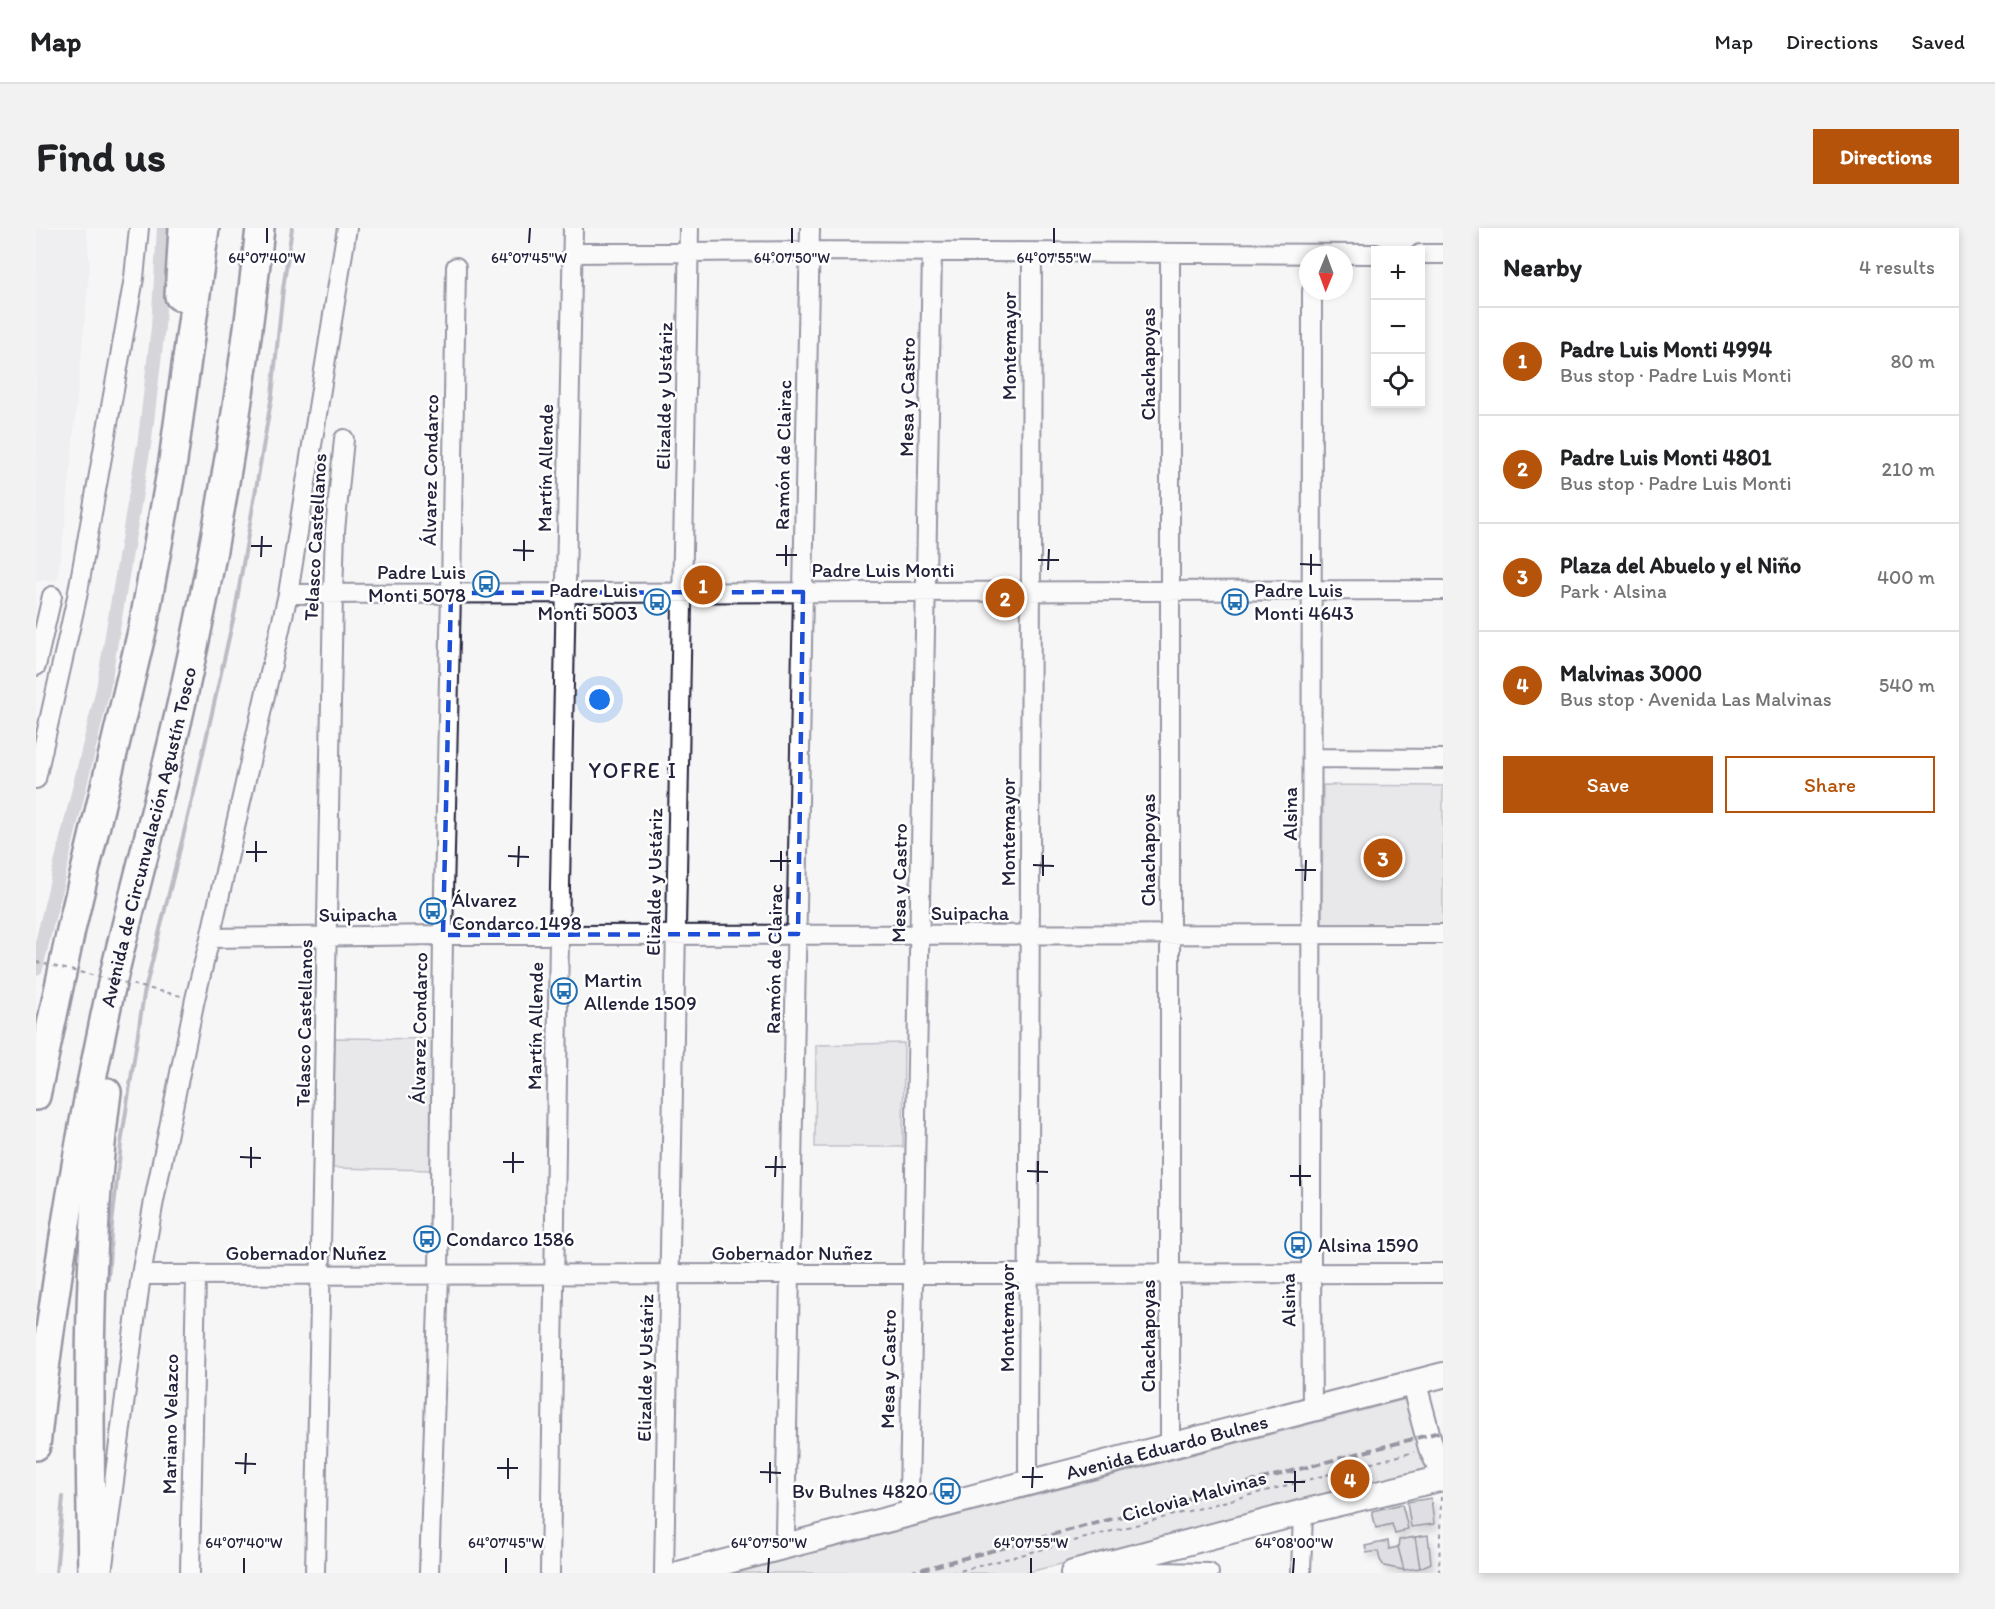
<!DOCTYPE html>
<meta charset="utf-8">
<style>
:root{--surface:#fff;--page:#f2f2f2;--text:#202124;--muted:#757577;--line:#e0e0e0;--accent:#b45309}
body{margin:0;font-family:Itim,sans-serif;background:var(--page);color:var(--text)}
.controls{position:absolute;right:18px;top:18px;display:grid;overflow:hidden;border-radius:0px;box-shadow:0 3px 9px #0003}
.controls button{width:54px;height:54px;display:grid;place-items:center;padding:0;border:0;border-bottom:2px solid var(--line);background:var(--surface);color:var(--text);font:30px sans-serif}
.compass{position:absolute;left:1263px;top:18px;width:54px;height:54px;border-radius:50%;background:var(--surface);box-shadow:0 3px 9px #0003;rotate:181deg}
.you{position:absolute;left:564px;top:472px;width:21px;height:21px;margin:-15px;border:4px solid #fff;border-radius:50%;background:#1a73e8;box-shadow:0 0 0 9px #1a73e833}
.badge{display:grid;place-items:center;width:39px;height:39px;border-radius:50%;background:var(--accent);color:#fff;font-size:20px;font-weight:700}
.pin{position:absolute;translate:-50% -50%;border:3px solid #fff;box-shadow:0 2px 6px #0006}
.list{margin:0;padding:0;list-style:none}
h2{display:flex;justify-content:space-between;align-items:center;height:78px;margin:0;padding:0 24px;font-size:26px}
h2 small{font-size:20px;font-weight:400;color:var(--muted)}
.list li{display:grid;grid-template-columns:39px 1fr auto;gap:18px;align-items:center;box-sizing:border-box;height:108px;padding:0 24px;border-top:2px solid var(--line)}
.list b{display:block;font-size:22px;white-space:nowrap}
.list p{margin:0;font-size:20px;white-space:nowrap;color:var(--muted)}
.list em{font-size:20px;font-style:normal;color:var(--muted)}
.actions{display:flex;gap:12px;padding:18px 24px}
.actions a{flex:1;padding:14px 0;border:2px solid var(--accent);border-radius:0px;text-align:center;font-size:21px;color:var(--accent)}
.actions .main{background:var(--accent);color:#fff}
.icon{flex:none;width:33px;height:33px;fill:none;stroke:currentColor;stroke-width:2;stroke-linecap:round;stroke-linejoin:round}
.map{position:relative;flex:none;width:1407px;height:1345px;overflow:hidden;border-radius:0px}
header{display:flex;align-items:center;gap:36px;box-sizing:border-box;height:84px;padding:0 30px;background:var(--surface);border-bottom:2px solid var(--line)}
header strong{font-size:28px}
nav{display:flex;gap:33px;margin-inline-start:auto;font-size:21px}
.intro{display:flex;align-items:center;justify-content:space-between;box-sizing:border-box;height:144px;padding:0 36px}
h1{margin:0;font-size:42px}
.button{padding:15px 27px;border-radius:0px;background:var(--accent);color:#fff;font-size:21px;font-weight:700}
main{display:flex;gap:36px;padding:0 36px}
aside{flex:1;background:var(--surface);border-radius:0px;box-shadow:0 3px 9px #0003}
.map>svg:first-child{display:block}
.built{fill:#e6e6e9}
.green{fill:#d7d7db;stroke:#7c7c8b;stroke-width:1.5}
.lines{fill:none;stroke-linecap:round;stroke-linejoin:round}
.stream{stroke:#767685;stroke-width:4}
.canal{stroke:#aeaeb7;stroke-width:14}
.building{fill:#c2c2c9;stroke:#22223b;stroke-width:1.5;filter:url(#shadow)}
.minor-casing{stroke:#22223b;stroke-width:22}
.major-casing{stroke:#22223b;stroke-width:28}
.highway-casing{stroke:#22223b;stroke-width:32}
.path{stroke:#22223b;stroke-width:2;stroke-dasharray:4.5 4.5;stroke-linecap:butt}
.minor{stroke:#fff;stroke-width:18}
.major{stroke:#fff;stroke-width:24}
.highway{stroke:#fff;stroke-width:27}
.rail{stroke:#22223b;stroke-width:4;stroke-dasharray:9 4.5;stroke-linecap:butt}
.path-bridge{stroke:#22223b;stroke-width:2;stroke-dasharray:4.5 4.5;stroke-linecap:butt}
.marked{fill:none;stroke:#1d4ed8;stroke-width:4.5;stroke-dasharray:12 8;stroke-linejoin:round}
.ticks{fill:none;stroke:#22223b;stroke-width:2}
.labels{text-anchor:middle;dominant-baseline:central;stroke-width:5;stroke-linejoin:round;paint-order:stroke}
.street-label{font-size:20px;fill:#22223b;stroke:#fff}
.poi-label{font-size:20px;fill:#22223b;stroke:#fff;text-anchor:start}
.quarter-label{font-size:22px;letter-spacing:1.5px;fill:#22223b;stroke:#fff}
.ticks-label{font-size:15px;text-anchor:middle;fill:#22223b;stroke:#fff;stroke-width:5;stroke-linejoin:round;paint-order:stroke}
</style>
<header>
<strong>Map</strong>
<nav><a>Map</a><a>Directions</a><a>Saved</a></nav>
</header>
<div class="intro"><h1>Find us</h1><a class="button">Directions</a></div>
<main>
<div class="map">
<svg width="1407" height="1345" viewBox="0 0 1407 1345">
<defs>
<filter id="shadow"><feDropShadow dx="3.5" dy="6" stdDeviation="3" flood-color="#0004"/></filter>
</defs>
<rect width="100%" height="100%" fill="#f6f6f7"/>
<filter id="ink" filterUnits="userSpaceOnUse"><feTurbulence type="fractalNoise" baseFrequency=".0167" numOctaves="2"/><feDisplacementMap in="SourceGraphic" scale="12" xChannelSelector="R" yChannelSelector="G"/><feConvolveMatrix kernelMatrix="1 2 1 2 8 2 1 2 1" color-interpolation-filters="sRGB"/></filter>
<g filter="url(#ink)">
<path class="built" d="M 0,0 L 50,0 L 54,37 L 29,297 L 21,352 L 0,352 Z"/>
<path class="green" d="M 1287,557 L 1407,558 L 1407,702 L 1286,701 Z
M 299,810 L 399,811 L 397,942 L 297,940 Z
M 868,815 L 867,919 L 779,919 L 780,817 Z
M 1370,1171 L 1392,1231 L 1389,1245 L 989,1345 L 700,1345 Z"/>
<g class="lines">
<path class="stream" d="M 72,1051 L 75,1005 L 85,916 L 108,766 L 159,560 L 199,383 L 236,167 L 247,61 L 256,0
M 20,1345 L 27,1269"/>
<path class="canal" d="M 0,740 L 67,461 L 109,211 L 122,99 L 128,0"/>
</g>
<path class="building" d="M 1395,1270 L 1398,1296 L 1375,1299 L 1371,1274 Z
M 1366,1276 L 1372,1301 L 1367,1302 L 1367,1304 L 1359,1306 L 1356,1296 L 1340,1300 L 1336,1283 Z
M 1392,1307 L 1395,1335 L 1384,1340 L 1379,1309 Z
M 1379,1309 L 1384,1340 L 1368,1342 L 1362,1319 L 1363,1312 Z
M 1352,1313 L 1353,1321 L 1362,1319 L 1368,1342 L 1348,1338 L 1344,1332 L 1342,1323 L 1331,1325 L 1329,1318 Z"/>
<g class="lines">
<g class="minor-casing">
<path id="minor" d="M 536,25 L 774,23 L 1340,26
M 1384,26 L 1407,26
M 1276,63 L 1275,1044 L 1276,1181
M 252,366 L 1407,362
M 0,438 L 16,368
M 1277,530 L 1407,531
M 0,551 L 41,369 L 98,50 L 103,0
M 174,710 L 407,707 L 1407,706
M 105,1047 L 1407,1045
M 1134,1219 L 1134,25
M 994,1255 L 992,1241 L 996,25
M 876,1285 L 873,1269 L 896,25
M 753,1317 L 749,1305 L 774,0
M 1077,1338 L 1123,1344 L 1173,1345
M 66,1345 L 105,1047 L 117,978 L 159,771 L 174,710 L 252,366 L 311,0
M 154,1345 L 160,1048
M 279,1345 L 297,366 L 299,303 L 308,211
M 393,1345 L 403,1047 L 407,707 L 415,365 L 420,39
M 514,1345 L 523,708 L 537,0
M 628,1345 L 653,0
M 1265,1345 L 1267,1284"/>
</g>
<g class="major-casing">
<g id="major">
<path d="M 1378,1156 L 1395,1220 L 1407,1244"/>
<path id="s1" d="M 646,1345 L 1407,1147"/>
<path d="M 1037,1345 L 1267,1284 L 1407,1250"/>
</g>
</g>
<g class="highway-casing">
<g id="highway">
<path d="M 143,68 L 147,0"/>
<path d="M 0,868 L 35,702 L 107,399 L 137,233 L 169,0"/>
<path id="s2" d="M 0,1218 C 16,1067 41,917 73,769 C 95,670 124,572 146,473 C 181,317 207,159 224,0"/>
<path d="M 56,1345 C 53,1185 50,1023 71,864"/>
</g>
</g>
<path class="path" d="M 916,1345 L 1378,1224
M 1403,1345 L 1405,1269"/>
<use href="#minor" class="minor"/>
<use href="#major" class="major"/>
<use href="#highway" class="highway"/>
<path class="rail" d="M 872,1345 L 1407,1203"/>
<path class="path-bridge" d="M 0,734 L 145,768"/>
</g>
</g>
<path d="M0 0H1407V1345H0ZM 767,364 L 762,706 L 407,707 L 415,365 Z" fill="#f6f6f7" fill-opacity=".55" fill-rule="evenodd"/>
<path class="marked" d="M 767,364 L 762,706 L 407,707 L 415,365 Z"/>
<path class="ticks" d="M 231,15 L 231,0M 493,15 L 494,0M 756,15 L 756,0M 1018,15 L 1018,0M 215,318 L 236,318M 477,322 L 498,323M 740,327 L 761,327M 225,329 L 226,308M 1002,332 L 1023,332M 488,333 L 488,312M 1264,336 L 1285,337M 750,338 L 750,317M 1012,342 L 1013,321M 1275,347 L 1275,326M 210,624 L 231,624M 472,628 L 493,629M 734,633 L 755,633M 220,634 L 220,613M 997,637 L 1018,638M 482,639 L 483,618M 1259,642 L 1280,642M 745,643 L 745,623M 1007,648 L 1007,627M 1269,653 L 1270,632M 204,929 L 225,930M 467,934 L 488,934M 729,939 L 750,939M 215,940 L 215,919M 991,943 L 1012,944M 477,945 L 477,924M 1254,948 L 1275,948M 739,949 L 740,928M 1002,954 L 1002,933M 1264,958 L 1264,937M 199,1235 L 220,1236M 461,1240 L 482,1240M 724,1244 L 745,1245M 209,1246 L 210,1225M 986,1249 L 1007,1249M 472,1251 L 472,1230M 1248,1254 L 1269,1254M 734,1255 L 734,1234M 996,1260 L 997,1239M 1259,1264 L 1259,1243M 208,1345 L 208,1330M 470,1345 L 470,1330M 732,1345 L 733,1330M 995,1345 L 995,1330M 1257,1345 L 1258,1330"/>
<defs>
<g id="bus-ring" transform="scale(1.35)"><circle r="9.5" fill="#fff" stroke="#1f6fb2" stroke-width="1.5"/><path d="M-5-6H5V4H4V6H2V4H-2V6H-4V4H-5ZM-3.5-4V0h7V-4ZM-3.5 1.2v1.5H-2V1.2ZM2 1.2v1.5H3.5V1.2Z" fill="#1f6fb2"/></g>
</defs>
<g fill-rule="evenodd">
<use href="#bus-ring" x="450" y="356"/>
<use href="#bus-ring" x="621" y="374"/>
<use href="#bus-ring" x="1199" y="374"/>
<use href="#bus-ring" x="397" y="683"/>
<use href="#bus-ring" x="528" y="763"/>
<use href="#bus-ring" x="391" y="1011"/>
<use href="#bus-ring" x="1262" y="1017"/>
<use href="#bus-ring" x="911" y="1263"/>
</g>
<g class="labels">
<g class="street-label">
<text transform="translate(973 118) rotate(-90)">Montemayor</text>
<text transform="translate(1112 136) rotate(-90)">Chachapoyas</text>
<text transform="translate(628 168) rotate(-89)">Elizalde y Ustáriz</text>
<text transform="translate(871 169) rotate(-89)">Mesa y Castro</text>
<text transform="translate(747 227) rotate(-89)">Ramón de Clairac</text>
<text transform="translate(509 240) rotate(-89)">Martín Allende</text>
<text transform="translate(394 242) rotate(-89)">Álvarez Condarco</text>
<text transform="translate(279 309) rotate(-87)">Telasco Castellanos</text>
<text x="847" y="342">Padre Luis Monti</text>
<text transform="translate(1254 586) rotate(-90)">Alsina</text>
<text transform="translate(972 604) rotate(-90)">Montemayor</text>
<text stroke="none"><textPath href="#s2" startOffset="620">Avenida de Circunvalación Agustín Tosco</textPath></text>
<text transform="translate(1112 622) rotate(-90)">Chachapoyas</text>
<text transform="translate(618 654) rotate(-89)">Elizalde y Ustáriz</text>
<text transform="translate(863 655) rotate(-89)">Mesa y Castro</text>
<text x="934" y="685">Suipacha</text>
<text transform="translate(322 686) rotate(-1)">Suipacha</text>
<text transform="translate(738 731) rotate(-89)">Ramón de Clairac</text>
<text transform="translate(268 795) rotate(-89)">Telasco Castellanos</text>
<text transform="translate(499 798) rotate(-89)">Martín Allende</text>
<text transform="translate(383 800) rotate(-89)">Álvarez Condarco</text>
<text x="270" y="1025">Gobernador Nuñez</text>
<text x="756" y="1025">Gobernador Nuñez</text>
<text transform="translate(1252 1072) rotate(-91)">Alsina</text>
<text transform="translate(971 1090) rotate(-90)">Montemayor</text>
<text transform="translate(1112 1108) rotate(-90)">Chachapoyas</text>
<text transform="translate(609 1140) rotate(-89)">Elizalde y Ustáriz</text>
<text transform="translate(852 1141) rotate(-89)">Mesa y Castro</text>
<text transform="translate(134 1196) rotate(-89)">Mariano Velazco</text>
<text stroke="none"><textPath href="#s1" startOffset="501">Avenida Eduardo Bulnes</textPath></text>
<text transform="translate(1158 1268) rotate(-15)">Ciclovia Malvinas</text>
</g>
<g class="poi-label">
<text x="430" y="344" text-anchor="end">Padre Luis<tspan x="430" dy="23">Monti 5078</tspan></text>
<text x="602" y="362" text-anchor="end">Padre Luis<tspan x="602" dy="23">Monti 5003</tspan></text>
<text x="1218" y="362">Padre Luis<tspan x="1218" dy="23">Monti 4643</tspan></text>
<text x="416" y="672">Álvarez<tspan x="416" dy="23">Condarco 1498</tspan></text>
<text x="548" y="752">Martin<tspan x="548" dy="23">Allende 1509</tspan></text>
<text x="410" y="1011">Condarco 1586</text>
<text x="1282" y="1017">Alsina 1590</text>
<text x="892" y="1263" text-anchor="end">Bv Bulnes 4820</text>
</g>
<g class="quarter-label">
<text x="597" y="542">YOFRE I</text>
</g>
</g>
<g class="ticks-label">
<text x="231" y="35">64°07'40"W</text>
<text x="493" y="35">64°07'45"W</text>
<text x="756" y="35">64°07'50"W</text>
<text x="1018" y="35">64°07'55"W</text>
<text x="208" y="1320">64°07'40"W</text>
<text x="470" y="1320">64°07'45"W</text>
<text x="733" y="1320">64°07'50"W</text>
<text x="995" y="1320">64°07'55"W</text>
<text x="1258" y="1320">64°08'00"W</text>
</g>
</svg>
<div class="controls">
<button>+</button>
<button>−</button>
<button><svg class="icon" aria-label="locate" viewBox="0 0 24 24"><circle cx="12" cy="12" r="6"/><path d="M12 2v4M12 18v4M2 12h4M18 12h4"/></svg></button>
</div>
<svg class="compass" viewBox="-18 -18 36 36"><path d="M0-13l5 13h-10z" fill="#e53935"/><path d="M0 13l5-13h-10z" fill="#757577"/></svg>
<div class="you"></div>
<div class="pin badge" style="left:667px;top:357px">1</div>
<div class="pin badge" style="left:969px;top:370px">2</div>
<div class="pin badge" style="left:1347px;top:630px">3</div>
<div class="pin badge" style="left:1314px;top:1251px">4</div>
</div>
<aside>
<h2>Nearby<small>4 results</small></h2>
<ul class="list">
<li><span class="badge">1</span><div><b>Padre Luis Monti 4994</b><p>Bus stop · Padre Luis Monti</p></div><em>80 m</em></li>
<li><span class="badge">2</span><div><b>Padre Luis Monti 4801</b><p>Bus stop · Padre Luis Monti</p></div><em>210 m</em></li>
<li><span class="badge">3</span><div><b>Plaza del Abuelo y el Niño</b><p>Park · Alsina</p></div><em>400 m</em></li>
<li><span class="badge">4</span><div><b>Malvinas 3000</b><p>Bus stop · Avenida Las Malvinas</p></div><em>540 m</em></li>
</ul>
<div class="actions"><a class="main">Save</a><a>Share</a></div>
</aside>
</main>
